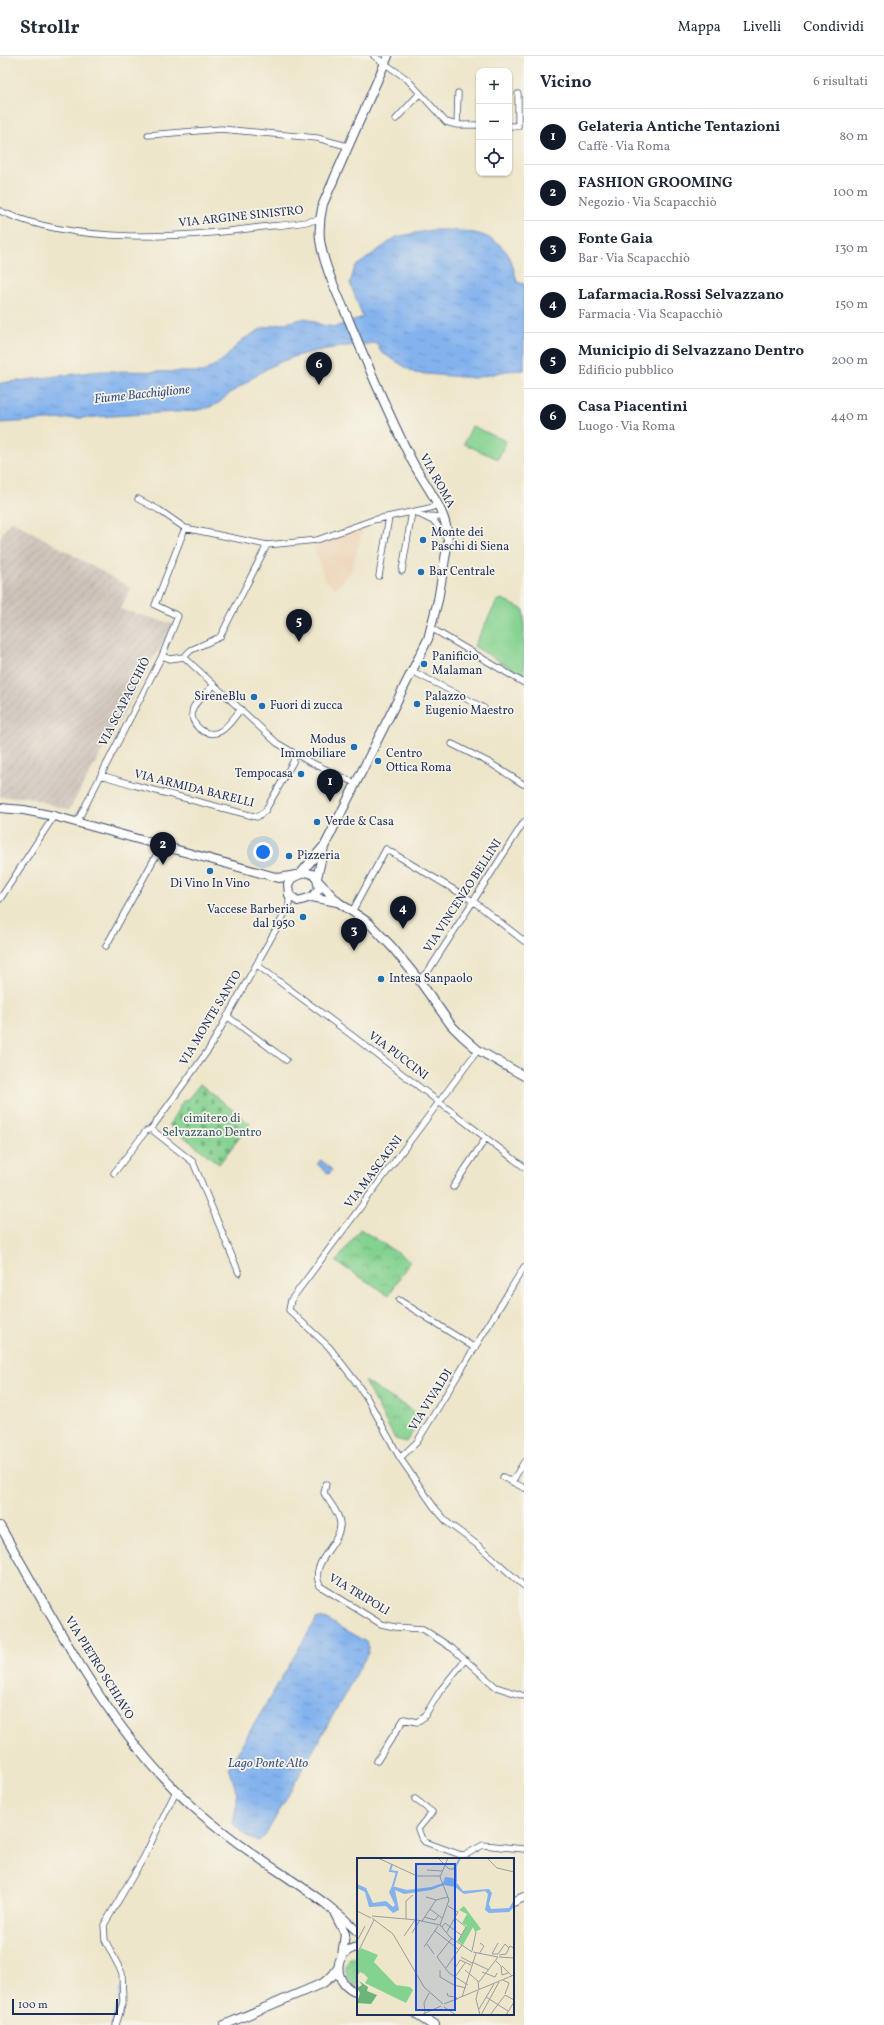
<!DOCTYPE html>
<html lang="it">
<meta charset="utf-8">
<style>
:root{--surface:#fff;--page:#f6f6f7;--text:#1f2937;--muted:#747a83;--line:#e0e1e3;--accent:#111827}
body{margin:0;font-family:Vollkorn,serif;background:var(--page);color:var(--text)}
.controls{position:absolute;right:12px;top:12px;display:grid;overflow:hidden;border-radius:8px;box-shadow:0 1px 3px #0004}
.controls button{width:36px;height:36px;display:grid;place-items:center;padding:0;border:0;border-bottom:1px solid var(--line);background:var(--surface);color:var(--text);font:20px sans-serif}
.scale{position:absolute;left:12px;bottom:10px;width:106px;box-sizing:border-box;padding-left:4px;border:2px solid #1b2f5e;border-top:0;font-size:11px;line-height:14px;white-space:nowrap;color:#1b2f5e;-webkit-text-stroke:3px #f7f3e8;paint-order:stroke}
.you{position:absolute;left:263px;top:796px;width:14px;height:14px;margin:-10px;border:3px solid #fff;border-radius:50%;background:#1a73e8;box-shadow:0 0 0 6px #1a73e833}
.badge{display:grid;place-items:center;width:26px;height:26px;border-radius:50%;background:var(--accent);color:#fff;font-size:13px;font-weight:700}
.pin{position:absolute;translate:-50% -33px;filter:drop-shadow(0 1px 2px #0008)}
.pin::after{content:'';position:absolute;top:21px;width:14px;height:12px;background:inherit;clip-path:polygon(0 0,100% 0,50% 100%)}
.list{margin:0;padding:0;list-style:none}
h2{display:flex;justify-content:space-between;align-items:center;height:52px;margin:0;padding:0 16px;font-size:17px}
h2 small{font-size:13px;font-weight:400;color:var(--muted)}
.list li{display:grid;grid-template-columns:26px 1fr auto;gap:12px;align-items:center;box-sizing:border-box;height:56px;padding:0 16px;border-top:1px solid var(--line)}
.list b{display:block;font-size:15px;white-space:nowrap}
.list p{margin:0;font-size:13px;white-space:nowrap;color:var(--muted)}
.list em{font-size:13px;font-style:normal;color:var(--muted)}
.icon{flex:none;width:22px;height:22px;fill:none;stroke:currentColor;stroke-width:2;stroke-linecap:round;stroke-linejoin:round}
.map{position:relative;flex:none;width:524px;height:1969px;overflow:hidden}
header{display:flex;align-items:center;gap:24px;box-sizing:border-box;height:56px;padding:0 20px;background:var(--surface);border-bottom:1px solid var(--line)}
header strong{font-size:19px}
nav{display:flex;gap:22px;margin-inline-start:auto;font-size:14px}
main{display:flex}
aside{flex:1;background:var(--surface)}
.map>svg:first-child{display:block}
.built{fill:#eed6bb}
.industrial{fill:url(#industrial-furrows)}
.cemetery{fill:url(#cemetery-stones);stroke:#508077}
.park{fill:url(#park-crowns);stroke:#508077}
.garden{fill:url(#garden-dots);stroke:#508077}
.pitch{fill:#84d290;stroke:#508077}
.water{fill:url(#water-ripples);stroke:#4f70a6}
.lines{fill:none;stroke-linecap:round;stroke-linejoin:round}
.stream{stroke:#83b2ee;stroke-width:2}
.street-casing{stroke:#3a4a6e;stroke-width:7}
.secondary-casing{stroke:#3a4a6e;stroke-width:10}
.highway-casing{stroke:#3a4a6e;stroke-width:12}
.street{stroke:#fff;stroke-width:5.5}
.secondary{stroke:#fff;stroke-width:8}
.highway{stroke:#fff;stroke-width:10}
.poi-dot{fill:#1f6fb2;stroke:#f7f3e8;stroke-width:1.5}
.labels{text-anchor:middle;dominant-baseline:central;stroke-width:3.5;stroke-linejoin:round;paint-order:stroke}
.street-label{font-size:12px;fill:#1b2f5e;stroke:#f7f3e8}
.poi-label{font-size:12px;fill:#1b2f5e;stroke:#f7f3e8;text-anchor:start}
.park-label{font-size:12px;fill:#35586a;stroke:#f7f3e8}
.water-label{font-size:13px;font-style:italic;fill:#3a5689;stroke:#f7f3e8}
.inset-river{fill:none;stroke:#83b2ee;stroke-width:2}
.inset-road{fill:none;stroke:#999d9f;stroke-width:1}
.view{fill:#1d4ed8;fill-opacity:0.15;stroke:#1d4ed8;stroke-width:2}
.inset-edge{fill:none;stroke:#1b2f5e;stroke-width:2}
</style>
<header>
<strong>Strollr</strong>
<nav><a>Mappa</a><a>Livelli</a><a>Condividi</a></nav>
</header>
<main>
<div class="map">
<svg width="524" height="1969" viewBox="0 0 524 1969">
<defs>
<pattern id="industrial-furrows" width="10" height="10" patternUnits="userSpaceOnUse"><rect width="10" height="10" fill="#ccc2b9"/><path d="M-1 1l2-2M0 10L10 0M9 11l2-2" fill="none" stroke="#afa7a1"/></pattern>
<pattern id="cemetery-stones" width="16" height="16" patternUnits="userSpaceOnUse"><rect width="16" height="16" fill="#84d290"/><path d="M2 7V4a2 2 0 0 1 4 0v3zM10 15v-3a2 2 0 0 1 4 0v3z" fill="#6bab79"/></pattern>
<pattern id="park-crowns" width="20" height="18" patternUnits="userSpaceOnUse"><rect width="20" height="18" fill="#84d290"/><path d="M2 6a3 3 0 1 1 6 0M12 15a3 3 0 1 1 6 0" fill="none" stroke="#6bab79"/></pattern>
<pattern id="garden-dots" width="8" height="8" patternUnits="userSpaceOnUse"><rect width="8" height="8" fill="#84d290"/><path d="M2 2h.1M6 6h.1" fill="none" stroke="#6bab79" stroke-width="1.8" stroke-linecap="round"/></pattern>
<pattern id="water-ripples" width="26" height="14" patternUnits="userSpaceOnUse"><rect width="26" height="14" fill="#83b2ee"/><path d="M2 4q2-2 4 0t4 0M15 11q2-2 4 0t4 0" fill="none" stroke="#6a91c4"/></pattern>
</defs>
<rect width="100%" height="100%" fill="#f7f3e8"/>
<filter id="ink" filterUnits="userSpaceOnUse"><feTurbulence type="fractalNoise" baseFrequency=".025" numOctaves="2"/><feDisplacementMap in="SourceGraphic" scale="8" xChannelSelector="R" yChannelSelector="G"/><feConvolveMatrix kernelMatrix="1 2 1 2 8 2 1 2 1" color-interpolation-filters="sRGB"/></filter>
<filter id="wash" filterUnits="userSpaceOnUse"><feTurbulence type="fractalNoise" baseFrequency=".012" numOctaves="4" result="noise"/><feDisplacementMap in="SourceGraphic" scale="16" xChannelSelector="R" yChannelSelector="G"/><feGaussianBlur stdDeviation="0.9" result="paint"/><feColorMatrix in="noise" values="0 0 0 0 0 0 0 0 0 0 0 0 0 0 0 0 0 1.4 0 .05"/><feComposite in="paint" operator="in"/></filter>
<g filter="url(#wash)">
<rect width="100%" height="100%" fill="#ede6ca"/>
<path class="built" d="M 364,468 L 351,516 L 336,533 L 325,524 L 312,485 Z"/>
<path class="industrial" d="M 11,464 L 131,532 L 120,553 L 173,568 L 69,754 L 26,741 L 0,741 L 0,482 Z"/>
<path class="cemetery" d="M 200,1028 L 250,1068 L 219,1108 L 169,1069 L 183,1045 L 189,1042 Z"/>
<path class="park" d="M 360,1173 L 410,1205 L 389,1239 L 336,1206 Z
M 364,1325 L 423,1361 L 406,1386 L 395,1383 Z"/>
<path class="garden" d="M 358,1898 L 358,1930 C 346,1926 343,1914 349,1903 Z"/>
<path class="pitch" d="M 472,370 L 506,385 L 498,403 L 464,388 Z
M 502,543 L 524,554 L 524,620 L 474,590 L 497,545 Z"/>
<path class="water" d="M 431,174 C 458,174 495,173 510,202 C 513,209 515,218 517,226 L 524,228 L 524,314 L 506,315 L 474,322 L 415,317 L 381,296 L 377,287 C 344,290 311,293 280,306 C 263,313 242,330 226,340 C 218,351 203,353 191,355 L 0,367 L 0,327 L 100,315 L 204,316 L 224,303 L 242,284 L 263,272 L 306,262 L 322,269 L 335,271 L 363,261 L 350,227 L 355,211 L 396,181 Z
M 321,1104 L 332,1114 L 329,1118 L 317,1108 Z
M 317,1562 L 328,1564 L 366,1586 L 369,1592 L 368,1597 L 265,1780 L 258,1785 C 250,1784 237,1774 233,1767 L 237,1747 L 237,1738 L 229,1711 Z"/>
<g class="lines">
<path class="stream" d="M 111,1969 L 119,1946 L 120,1933"/>
</g>
</g>
<g filter="url(#ink)">
<g class="lines">
<g class="street-casing">
<path id="street" d="M 374,0 L 407,23 L 446,66 L 457,69 L 479,69
M 396,63 L 420,37
M 457,69 L 458,37
M 509,70 L 518,70 L 518,38
M 148,79 L 221,73 L 317,82 L 347,90
M 0,155 C 76,189 181,182 262,171 C 281,169 302,168 320,163
M 138,443 L 159,454 L 185,472 L 267,489 L 317,484 L 373,464 L 430,452 L 437,449
M 415,456 L 435,466 L 447,483
M 427,460 L 443,461
M 402,515 L 412,456
M 379,520 L 389,461
M 431,572 L 524,627
M 162,600 L 178,560 L 155,549 L 185,472
M 184,601 L 277,687 L 306,704 L 355,727
M 412,615 L 484,652
M 214,629 C 208,635 197,644 193,652 C 188,667 204,682 219,676 C 228,672 234,661 241,653
M 452,688 L 490,707 L 523,728
M 101,719 L 134,729 L 257,761 L 265,755 L 293,706 L 295,698
M 77,766 L 162,600 L 170,603 L 184,601 L 191,594 L 220,581 L 267,489
M 0,843 L 54,760
M 353,854 L 386,793 L 473,845 L 524,885
M 106,890 L 162,789
M 257,909 L 350,978 L 524,1111
M 419,924 L 429,914 L 524,766
M 227,960 L 286,1004
M 478,994 L 291,1244 L 289,1254 L 329,1291 L 353,1322 L 367,1342 L 400,1402 L 434,1451 L 448,1467 L 479,1490 L 524,1530
M 151,1073 L 193,1106 L 239,1217
M 114,1117 L 146,1075 L 151,1073 L 209,993 L 289,850 L 289,839
M 453,1131 L 486,1082
M 399,1244 L 475,1292
M 400,1402 L 417,1386 L 524,1211
M 503,1421 L 524,1432
M 512,1426 L 524,1406
M 326,1428 L 324,1437 C 329,1446 339,1456 340,1467 C 342,1488 308,1506 320,1530 L 381,1568 L 395,1571 L 423,1573 L 453,1593 L 496,1631 L 524,1640
M 377,1705 L 404,1663 L 417,1666 L 424,1661 L 440,1635 L 464,1605
M 415,1743 L 432,1756 L 418,1773 L 421,1781 L 425,1786 L 461,1799 L 467,1798 L 483,1789 L 524,1793
M 116,1969 L 123,1946 L 122,1917 L 105,1884 L 104,1869 L 144,1801 L 176,1735"/>
</g>
<g class="secondary-casing">
<path id="secondary" d="M 0,752 L 24,754 L 54,760 L 279,822 L 296,819
M 305,816 L 312,818 L 317,822 L 319,833 L 312,841 L 298,845 L 289,839 L 288,828 L 292,822 Z
M 301,817 L 323,791
M 317,822 L 324,791 L 428,583 L 438,544 L 448,485 C 448,454 424,429 411,403 C 388,358 369,312 350,267 C 339,241 324,212 320,184 C 319,172 320,160 323,148 L 388,0
M 319,826 L 338,846 L 369,867 L 392,891 L 419,924 L 451,969 L 461,979 L 478,994 L 524,1020
M 312,841 L 337,846
M 0,1470 C 56,1567 108,1674 192,1750 C 221,1776 252,1798 284,1819 C 312,1838 334,1852 358,1876
M 513,1846 L 524,1841
M 333,1854 L 345,1878 L 342,1900
M 358,1891 C 331,1895 333,1930 358,1937
M 224,1969 L 323,1927 L 332,1920 L 338,1912"/>
</g>
<g class="highway-casing">
<path id="highway" d="M 417,1958 L 434,1969"/>
</g>
<use href="#street" class="street"/>
<use href="#secondary" class="secondary"/>
<use href="#highway" class="highway"/>
</g>
</g>
<g class="poi-dot">
<circle cx="423" cy="484" r="4"/>
<circle cx="421" cy="516" r="4"/>
<circle cx="424" cy="608" r="4"/>
<circle cx="254" cy="641" r="4"/>
<circle cx="417" cy="648" r="4"/>
<circle cx="262" cy="650" r="4"/>
<circle cx="354" cy="691" r="4"/>
<circle cx="378" cy="705" r="4"/>
<circle cx="301" cy="718" r="4"/>
<circle cx="317" cy="766" r="4"/>
<circle cx="289" cy="800" r="4"/>
<circle cx="210" cy="815" r="4"/>
<circle cx="303" cy="861" r="4"/>
<circle cx="381" cy="923" r="4"/>
</g>
<g class="labels">
<g class="street-label">
<text transform="translate(241 161) rotate(-6)">VIA ARGINE SINISTRO</text>
<text transform="translate(437 425) rotate(61)">VIA ROMA</text>
<text transform="translate(125 646) rotate(-63)">VIA SCAPACCHIÒ</text>
<text transform="translate(194 733) rotate(14)">VIA ARMIDA BARELLI</text>
<text transform="translate(463 840) rotate(-57)">VIA VINCENZO BELLINI</text>
<text transform="translate(211 962) rotate(-59)">VIA MONTE SANTO</text>
<text transform="translate(398 1000) rotate(37)">VIA PUCCINI</text>
<text transform="translate(374 1116) rotate(-53)">VIA MASCAGNI</text>
<text transform="translate(431 1344) rotate(-58)">VIA VIVALDI</text>
<text transform="translate(359 1539) rotate(31)">VIA TRIPOLI</text>
<text transform="translate(99 1612) rotate(58)">VIA PIETRO SCHIAVO</text>
</g>
<g class="poi-label">
<text x="431" y="477">Monte dei<tspan x="431" dy="14">Paschi di Siena</tspan></text>
<text x="429" y="516">Bar Centrale</text>
<text x="432" y="601">Panificio<tspan x="432" dy="14">Malaman</tspan></text>
<text x="246" y="641" text-anchor="end">SireneBlu</text>
<text x="425" y="641">Palazzo<tspan x="425" dy="14">Eugenio Maestro</tspan></text>
<text x="270" y="650">Fuori di zucca</text>
<text x="346" y="684" text-anchor="end">Modus<tspan x="346" dy="14">Immobiliare</tspan></text>
<text x="386" y="698">Centro<tspan x="386" dy="14">Ottica Roma</tspan></text>
<text x="293" y="718" text-anchor="end">Tempocasa</text>
<text x="325" y="766">Verde &amp; Casa</text>
<text x="297" y="800">Pizzeria</text>
<text x="210" y="828" text-anchor="middle">Di Vino In Vino</text>
<text x="295" y="854" text-anchor="end">Vaccese Barberia<tspan x="295" dy="14">dal 1950</tspan></text>
<text x="389" y="923">Intesa Sanpaolo</text>
</g>
<g class="park-label">
<text x="212" y="1063">cimitero di<tspan x="212" dy="14">Selvazzano Dentro</tspan></text>
</g>
<g class="water-label">
<text transform="translate(142 339) rotate(-6)">Fiume Bacchiglione</text>
<text x="268" y="1708">Lago Ponte Alto</text>
</g>
</g>
<g transform="translate(357 1802)">
<rect width="157" height="157" fill="#ede6ca"/>
<path d="M 4,90 L 21,97 L 17,104 L 39,127 L 53,129 L 56,132 L 49,145 L 8,125 L 11,120 L 7,116 L 3,114 L 0,118 L 0,97 Z" fill="#84d290"/>
<path d="M 2,123 L 11,129 L 10,133 L 20,137 L 14,146 L 0,145 L 3,135 L 0,130 L 5,127 Z" fill="#6bb47a"/>
<path d="M 107,48 L 124,71 L 118,74 L 116,69 L 106,87 L 101,83 L 110,68 L 105,65 L 110,56 L 102,52 Z" fill="#84d290"/>
<path d="M 88,19 L 96,20 L 106,33 L 132,31 L 135,35 L 132,46 L 134,51 L 152,50 L 157,42 L 157,49 L 152,54 L 132,55 L 128,52 L 131,36 L 128,33 L 107,36 L 98,29 L 87,27 L 74,32 L 47,36 L 38,32 L 42,52 L 36,55 L 29,48 L 12,49 L 8,34 L 0,30 L 0,26 L 9,30 L 16,45 L 29,43 L 36,49 L 38,47 L 32,34 L 35,28 L 50,32 L 74,29 L 86,25 Z" fill="#83b2ee"/>
<path class="inset-river" d="M 35,6 L 33,13 L 40,14 L 36,28M 99,24 L 99,8 L 103,0"/>
<path class="inset-road" d="M 21,0 L 60,18 L 83,18M 81,0 L 92,11 L 97,11 L 97,9M 130,0 L 140,10 L 157,14M 70,12 L 85,13M 69,39 L 79,42 L 91,39M 73,51 L 85,60M 0,53 L 14,60M 15,58 L 60,62 L 83,67M 67,59 L 78,62 L 81,58M 15,60 L 36,76 L 67,129 L 86,146M 49,61 L 49,43 L 56,37M 99,61 L 109,69 L 101,83M 65,63 L 79,42M 83,67 L 92,42 L 83,19 L 91,0M 83,67 L 93,79 L 115,94M 85,69 L 88,65 L 104,77M 78,73 L 101,91M 90,74 L 101,54 L 91,48M 55,75 L 63,62M 47,78 L 58,62M 95,80 L 80,99 L 92,115 L 111,127M 0,83 L 8,68M 70,86 L 77,96M 67,89 L 81,68M 115,93 L 119,74M 116,94 L 141,99M 0,96 L 17,62M 122,96 L 127,88 L 123,85M 141,96 L 148,86 L 152,90M 141,96 L 135,96 L 141,85M 142,97 L 149,96 L 153,88 L 157,90M 104,99 L 115,105M 142,99 L 157,100M 139,103 L 144,108 L 145,117 L 151,115M 115,104 L 132,112M 145,108 L 155,118M 89,110 L 105,87M 83,112 L 83,119 L 97,127 L 109,130M 97,112 L 103,102 L 114,107M 108,112 L 121,123 L 122,132M 125,114 L 138,119 L 140,115M 98,119 L 108,105M 146,122 L 152,125 L 148,136M 122,124 L 141,99M 121,133 L 119,141 L 123,157M 90,135 L 91,138 L 99,139 L 100,142M 105,139 L 119,95M 129,139 L 151,153M 87,146 L 157,117M 87,149 L 99,157M 122,151 L 137,126M 68,155 L 67,145 L 72,135M 64,157 L 84,148M 124,157 L 142,124M 133,157 L 148,137 L 157,142M 149,157 L 157,144"/>
<path class="view" d="M 59,6 L 98,6 L 98,152 L 59,152 Z"/>
<rect width="157" height="157" class="inset-edge"/>
</g>
</svg>
<div class="controls">
<button>+</button>
<button>−</button>
<button><svg class="icon" aria-label="locate" viewBox="0 0 24 24"><circle cx="12" cy="12" r="6"/><path d="M12 2v4M12 18v4M2 12h4M18 12h4"/></svg></button>
</div>
<div class="scale">100 m</div>
<div class="you"></div>
<div class="pin badge" style="left:330px;top:746px">1</div>
<div class="pin badge" style="left:163px;top:809px">2</div>
<div class="pin badge" style="left:354px;top:895px">3</div>
<div class="pin badge" style="left:403px;top:873px">4</div>
<div class="pin badge" style="left:299px;top:586px">5</div>
<div class="pin badge" style="left:319px;top:329px">6</div>
</div>
<aside>
<h2>Vicino<small>6 risultati</small></h2>
<ul class="list">
<li><span class="badge">1</span><div><b>Gelateria Antiche Tentazioni</b><p>Caffè · Via Roma</p></div><em>80 m</em></li>
<li><span class="badge">2</span><div><b>FASHION GROOMING</b><p>Negozio · Via Scapacchiò</p></div><em>100 m</em></li>
<li><span class="badge">3</span><div><b>Fonte Gaia</b><p>Bar · Via Scapacchiò</p></div><em>130 m</em></li>
<li><span class="badge">4</span><div><b>Lafarmacia.Rossi Selvazzano</b><p>Farmacia · Via Scapacchiò</p></div><em>150 m</em></li>
<li><span class="badge">5</span><div><b>Municipio di Selvazzano Dentro</b><p>Edificio pubblico</p></div><em>200 m</em></li>
<li><span class="badge">6</span><div><b>Casa Piacentini</b><p>Luogo · Via Roma</p></div><em>440 m</em></li>
</ul>
</aside>
</main>
